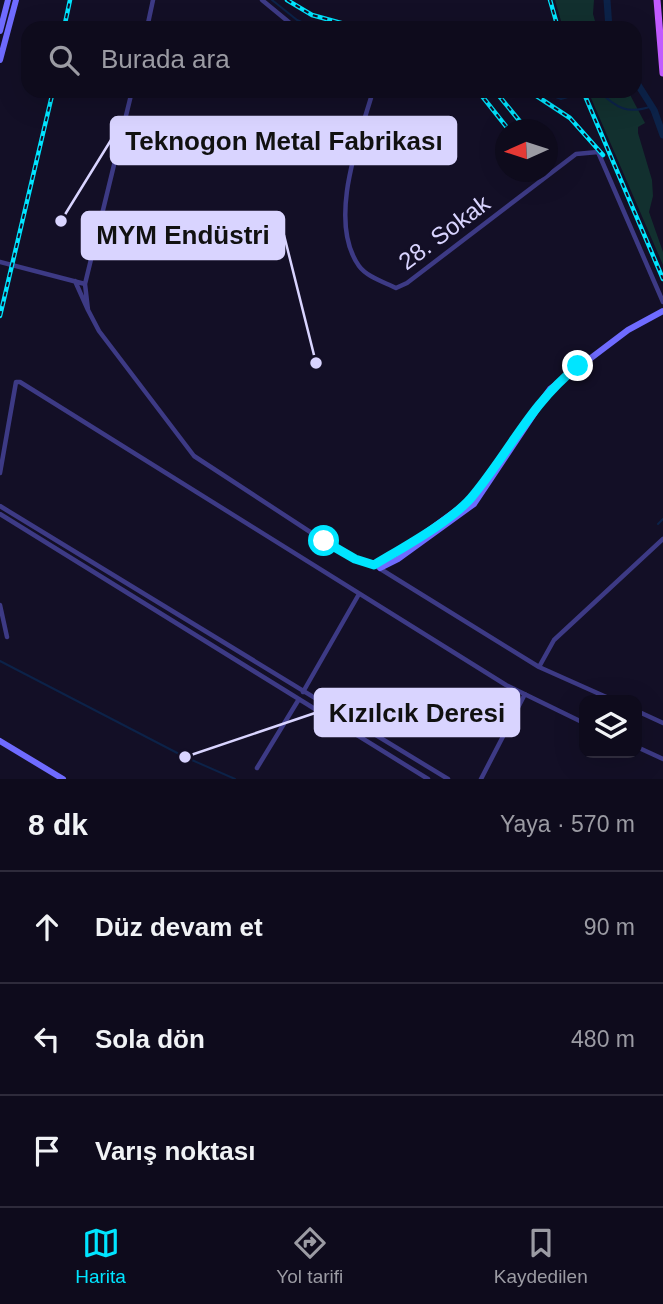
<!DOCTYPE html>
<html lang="tr">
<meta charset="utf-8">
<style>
:root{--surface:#0e0b1c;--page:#1c1929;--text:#f1f3f6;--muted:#9b9ba3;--line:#2e2b3b;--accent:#00e5ff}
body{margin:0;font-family:Helvetica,sans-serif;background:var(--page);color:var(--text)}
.controls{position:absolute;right:21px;bottom:21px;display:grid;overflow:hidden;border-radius:14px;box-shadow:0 7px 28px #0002}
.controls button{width:63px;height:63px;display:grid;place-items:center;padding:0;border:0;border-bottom:2px solid var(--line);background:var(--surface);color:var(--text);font:35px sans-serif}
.compass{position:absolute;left:495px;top:119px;width:63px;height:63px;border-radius:50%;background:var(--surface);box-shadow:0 7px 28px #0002;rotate:267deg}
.stop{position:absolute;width:21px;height:21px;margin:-16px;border:5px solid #00e5ff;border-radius:50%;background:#fff}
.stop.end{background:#00e5ff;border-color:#fff;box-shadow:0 2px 7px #0008}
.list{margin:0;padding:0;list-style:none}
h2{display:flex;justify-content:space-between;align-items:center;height:91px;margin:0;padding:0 28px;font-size:30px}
h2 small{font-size:23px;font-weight:400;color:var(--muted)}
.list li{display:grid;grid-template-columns:46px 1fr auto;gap:21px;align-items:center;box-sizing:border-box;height:112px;padding:0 28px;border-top:2px solid var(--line)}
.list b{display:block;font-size:26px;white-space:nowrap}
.list em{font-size:23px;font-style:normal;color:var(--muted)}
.icon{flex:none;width:38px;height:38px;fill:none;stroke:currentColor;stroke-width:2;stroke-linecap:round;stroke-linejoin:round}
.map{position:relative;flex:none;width:663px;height:779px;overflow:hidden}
.search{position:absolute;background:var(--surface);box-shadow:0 7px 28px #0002;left:21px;right:21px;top:21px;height:77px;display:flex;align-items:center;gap:18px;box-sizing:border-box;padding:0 24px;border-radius:21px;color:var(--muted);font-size:26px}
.sheet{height:427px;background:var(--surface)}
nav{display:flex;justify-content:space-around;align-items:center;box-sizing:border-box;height:98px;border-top:2px solid var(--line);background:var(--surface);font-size:19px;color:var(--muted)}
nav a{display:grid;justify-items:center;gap:4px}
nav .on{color:var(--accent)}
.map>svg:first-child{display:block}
.green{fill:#12302f}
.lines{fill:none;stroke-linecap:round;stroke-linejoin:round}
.stream{stroke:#0c2248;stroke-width:2}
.river{stroke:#0c2248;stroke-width:7}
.street{stroke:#3d3a85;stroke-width:4.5}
.secondary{stroke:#6f6bff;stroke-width:6}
.primary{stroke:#c25bff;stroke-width:7}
.rail-casing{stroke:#00e5ff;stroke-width:4.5}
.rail{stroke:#130f26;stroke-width:2;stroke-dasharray:5;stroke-linecap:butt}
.route{stroke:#00e5ff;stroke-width:9}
.labels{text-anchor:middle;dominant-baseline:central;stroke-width:5;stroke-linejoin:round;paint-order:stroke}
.street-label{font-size:24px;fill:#d9d4ff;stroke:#130f26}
.leader{fill:none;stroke:#d9d4ff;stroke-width:2.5}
.callout-dot{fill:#d9d4ff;stroke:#130f26;stroke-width:2.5}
.callout{fill:#d9d4ff;stroke:#d9d4ff;stroke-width:2.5}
.callout-label{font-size:26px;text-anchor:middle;font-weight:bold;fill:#111}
</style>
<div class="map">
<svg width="663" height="779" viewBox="0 0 663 779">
<rect width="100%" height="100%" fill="#130f26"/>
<path class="green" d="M 555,0 L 594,0 L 593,14 L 597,28 L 563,28 Z
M 588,91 L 628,91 L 645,123 L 638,127 L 638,133 L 652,180 L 653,196 L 649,212 L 663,252 L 663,265 Z"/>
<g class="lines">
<path class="stream" d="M 272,0 L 297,20 L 315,28
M 541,91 L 561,99 L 571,96
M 599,91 C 616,108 628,115 652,106
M 658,524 L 663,519
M 0,661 L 185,757 L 235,779"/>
<path class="river" d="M 607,0 L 609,28
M 635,80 L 654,110 L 663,135"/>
<path class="street" d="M 262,0 L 296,28
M 147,28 L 153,0
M 373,91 C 359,139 327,221 359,266 C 367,277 384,282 396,288 L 407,283 L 576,154 L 598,152 L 663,302
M 0,262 L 85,284 L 132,91
M 75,281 L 88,310 L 85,284
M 88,310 L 99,331 L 194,456 L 324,541 L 355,559 L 374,565 L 539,667 L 613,700
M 0,473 L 16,382 L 20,382 L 506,685 L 584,723
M 0,506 L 448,779
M 0,514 L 428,779
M 0,605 L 7,637
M 539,667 L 554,640 L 663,539
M 303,692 L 359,594
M 637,711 L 663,723
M 637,747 L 663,759
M 257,768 L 299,699
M 481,779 L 525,694"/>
<path class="secondary" d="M 0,31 L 8,0
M 0,60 L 16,0
M 374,565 L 424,534 L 469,501 L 550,389 L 628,330 L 663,311
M 380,568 L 398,559 L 474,504 L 540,405
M 0,741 L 63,779"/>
<path class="primary" d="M 657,0 L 663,73"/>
<g class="rail-casing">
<path id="rail" d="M 287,0 L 312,15 L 359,28
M 550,0 L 558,28
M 64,28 L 70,0
M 478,91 L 509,130
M 495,91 L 527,130
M 529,91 L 570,118 L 603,155
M 583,91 L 663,279
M 0,316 L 53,91"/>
</g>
<use href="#rail" class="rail"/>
</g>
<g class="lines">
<path class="route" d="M 324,541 L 355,559 L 374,565 C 402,548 450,522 471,498 C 509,453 530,404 578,366"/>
</g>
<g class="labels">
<g class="street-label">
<text transform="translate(444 232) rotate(-37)">28. Sokak</text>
</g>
</g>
<path class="leader" d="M61 221L111 140M316 363L284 235M185 757L315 713"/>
<g class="callout-dot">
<circle cx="61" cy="221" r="7"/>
<circle cx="316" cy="363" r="7"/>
<circle cx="185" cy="757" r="7"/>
</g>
<g class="callout">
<rect x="111" y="117" width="345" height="47" rx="7"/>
<rect x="82" y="212" width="202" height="47" rx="7"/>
<rect x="315" y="689" width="204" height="47" rx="7"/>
</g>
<g class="callout-label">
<text x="284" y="150">Teknogon Metal Fabrikası</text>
<text x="183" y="244">MYM Endüstri</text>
<text x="417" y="722">Kızılcık Deresi</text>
</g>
</svg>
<div class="controls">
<button><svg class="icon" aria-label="layers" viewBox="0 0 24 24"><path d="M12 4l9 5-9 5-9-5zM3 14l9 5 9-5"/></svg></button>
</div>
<svg class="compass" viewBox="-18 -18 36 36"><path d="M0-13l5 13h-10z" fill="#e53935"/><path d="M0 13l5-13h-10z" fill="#9b9ba3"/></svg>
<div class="stop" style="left:324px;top:541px"></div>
<div class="stop end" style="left:578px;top:366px"></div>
<div class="search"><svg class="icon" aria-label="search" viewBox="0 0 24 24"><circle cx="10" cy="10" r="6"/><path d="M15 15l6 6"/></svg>Burada ara</div>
</div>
<section class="sheet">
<h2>8 dk<small>Yaya · 570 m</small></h2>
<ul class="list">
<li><svg class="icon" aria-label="ahead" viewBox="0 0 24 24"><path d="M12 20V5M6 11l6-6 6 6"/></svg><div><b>Düz devam et</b></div><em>90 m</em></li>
<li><svg class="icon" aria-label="left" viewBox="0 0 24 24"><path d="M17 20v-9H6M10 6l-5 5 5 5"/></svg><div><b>Sola dön</b></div><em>480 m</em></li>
<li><svg class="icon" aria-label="arrive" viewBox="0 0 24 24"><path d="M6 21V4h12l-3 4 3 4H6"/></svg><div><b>Varış noktası</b></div></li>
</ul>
</section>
<nav>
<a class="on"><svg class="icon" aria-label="map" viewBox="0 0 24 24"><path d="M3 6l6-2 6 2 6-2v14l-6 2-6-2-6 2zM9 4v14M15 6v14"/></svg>Harita</a>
<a><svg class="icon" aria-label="directions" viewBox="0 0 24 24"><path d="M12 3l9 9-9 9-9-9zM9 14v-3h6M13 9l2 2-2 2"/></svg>Yol tarifi</a>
<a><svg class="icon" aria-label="saved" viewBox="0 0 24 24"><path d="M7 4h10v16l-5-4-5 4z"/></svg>Kaydedilen</a>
</nav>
